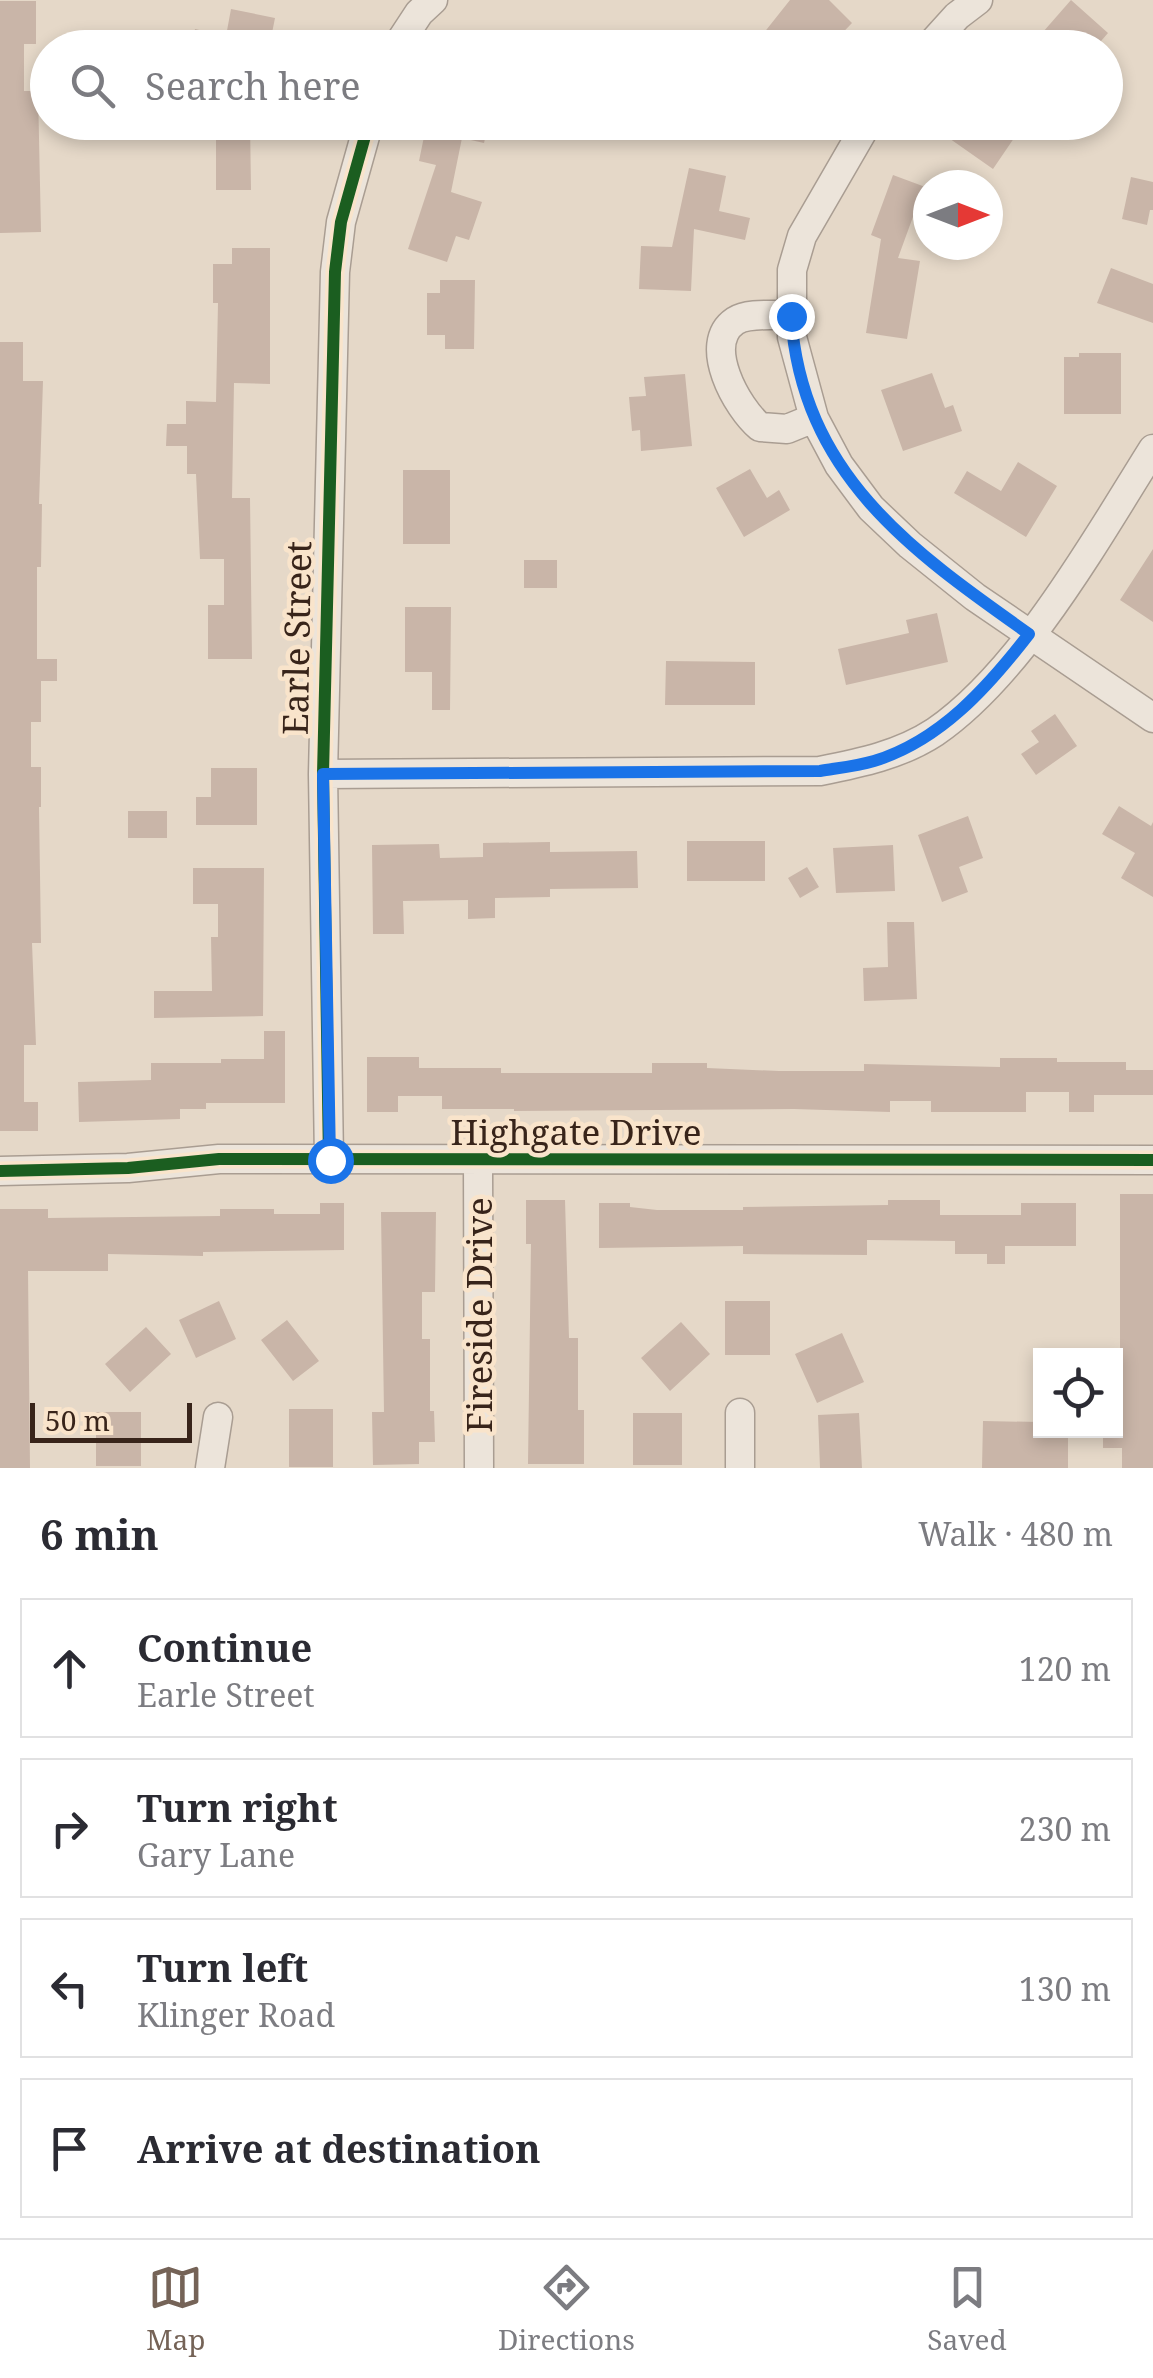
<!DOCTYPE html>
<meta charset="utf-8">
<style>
:root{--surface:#fff;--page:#f7f7f7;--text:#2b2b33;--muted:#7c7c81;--line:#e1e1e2;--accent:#756357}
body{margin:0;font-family:"Noto Serif",serif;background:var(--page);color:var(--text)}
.controls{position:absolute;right:30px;bottom:30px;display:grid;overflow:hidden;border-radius:0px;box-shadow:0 5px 15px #0003}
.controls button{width:90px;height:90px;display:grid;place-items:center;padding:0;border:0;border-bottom:2px solid var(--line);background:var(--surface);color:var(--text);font:50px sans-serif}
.compass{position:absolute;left:913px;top:170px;width:90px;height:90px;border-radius:50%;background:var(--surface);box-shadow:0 5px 15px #0003;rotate:90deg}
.scale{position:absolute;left:30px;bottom:25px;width:162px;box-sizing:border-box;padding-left:10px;border:5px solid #38241a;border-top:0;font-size:28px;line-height:35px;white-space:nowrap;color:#38241a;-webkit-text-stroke:8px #f9e4cb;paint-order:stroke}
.stop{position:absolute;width:30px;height:30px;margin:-22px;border:8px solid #1a73e8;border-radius:50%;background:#fff}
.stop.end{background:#1a73e8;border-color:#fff;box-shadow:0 2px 10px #0008}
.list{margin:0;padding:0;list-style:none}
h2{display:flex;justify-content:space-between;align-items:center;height:130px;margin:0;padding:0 40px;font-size:42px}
h2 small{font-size:32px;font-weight:400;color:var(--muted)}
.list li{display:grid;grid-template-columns:65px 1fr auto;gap:30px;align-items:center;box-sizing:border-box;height:140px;margin:0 20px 20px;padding:0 20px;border:2px solid var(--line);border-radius:0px}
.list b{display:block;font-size:38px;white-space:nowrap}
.list p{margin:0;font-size:32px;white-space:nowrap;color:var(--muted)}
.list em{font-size:32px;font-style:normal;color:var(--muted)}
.icon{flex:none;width:55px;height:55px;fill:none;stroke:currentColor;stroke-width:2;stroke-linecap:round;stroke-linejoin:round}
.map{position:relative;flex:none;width:1153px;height:1468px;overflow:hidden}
.search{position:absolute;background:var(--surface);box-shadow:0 5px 15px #0003;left:30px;right:30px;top:30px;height:110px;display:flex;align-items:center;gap:25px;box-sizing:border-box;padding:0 35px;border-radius:55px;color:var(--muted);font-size:38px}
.sheet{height:770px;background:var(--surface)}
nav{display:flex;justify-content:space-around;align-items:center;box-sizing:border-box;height:140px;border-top:2px solid var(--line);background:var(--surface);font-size:28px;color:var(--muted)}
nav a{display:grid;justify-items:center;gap:5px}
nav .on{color:var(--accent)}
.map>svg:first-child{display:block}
.building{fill:#c9b5a8}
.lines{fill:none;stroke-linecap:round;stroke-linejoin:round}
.minor-casing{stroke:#a99d92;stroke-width:31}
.minor{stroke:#ece4da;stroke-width:28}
.cycleway-casing{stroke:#f9e4cb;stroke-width:19}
.cycleway{stroke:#1b5e20;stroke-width:12}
.route{stroke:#1a73e8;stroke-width:12}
.labels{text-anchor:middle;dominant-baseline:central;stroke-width:9;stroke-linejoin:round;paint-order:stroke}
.street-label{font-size:35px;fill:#38241a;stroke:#f9e4cb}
</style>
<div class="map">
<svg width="1153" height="1468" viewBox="0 0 1153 1468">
<rect width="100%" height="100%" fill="#e5d8c8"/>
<path class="building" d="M 790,0 L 829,0 L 852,23 L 828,48 L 752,48 Z
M 1071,0 L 1108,33 L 1095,48 L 1029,48 Z
M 0,1 L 36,1 L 36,44 L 24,44 L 24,91 L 38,91 L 41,232 L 0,233 Z
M 231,9 L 275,18 L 270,43 L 262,42 L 261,48 L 191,48 L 195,29 L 226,36 Z
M 216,122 L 250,122 L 251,190 L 216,190 Z
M 427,122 L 489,122 L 484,143 L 462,138 L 451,192 L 482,202 L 469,240 L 456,236 L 447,262 L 408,249 L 436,165 L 419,161 Z
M 926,122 L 1025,122 L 993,169 Z
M 689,168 L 726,176 L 719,211 L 750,218 L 745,240 L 694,229 L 691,291 L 639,289 L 641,246 L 672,247 Z
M 893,175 L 928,188 L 928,219 L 914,214 L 898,258 L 920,261 L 907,339 L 866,333 L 881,239 L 871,235 Z
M 1131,177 L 1153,182 L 1153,210 L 1150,210 L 1147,225 L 1122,219 Z
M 232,248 L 270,248 L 270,384 L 234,383 L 232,498 L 250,498 L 252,659 L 208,659 L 208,605 L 224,605 L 224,559 L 200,559 L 196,474 L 187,474 L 187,446 L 166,446 L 167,424 L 186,424 L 186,401 L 216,402 L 218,303 L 213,303 L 213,264 L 232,264 Z
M 1111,268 L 1153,284 L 1153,323 L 1097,303 Z
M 440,280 L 475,280 L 474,349 L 445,349 L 445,335 L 427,335 L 427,293 L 440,293 Z
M 0,342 L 23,342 L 23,381 L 43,381 L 39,504 L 42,504 L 41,567 L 37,567 L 37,659 L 57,659 L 57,681 L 41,681 L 41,722 L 31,722 L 31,767 L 41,767 L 41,807 L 39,807 L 41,943 L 32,943 L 36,1045 L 24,1045 L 24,1102 L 38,1102 L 38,1131 L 0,1131 Z
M 1079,353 L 1121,353 L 1121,414 L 1064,414 L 1064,357 L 1079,357 Z
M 932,373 L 945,408 L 953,405 L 962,431 L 903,451 L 881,390 Z
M 685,374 L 692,446 L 641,451 L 640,430 L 632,431 L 629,397 L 646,396 L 644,377 Z
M 1018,462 L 1057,486 L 1026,537 L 954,493 L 967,471 L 1001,491 Z
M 750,469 L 767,498 L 779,490 L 790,510 L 744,537 L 716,488 Z
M 403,470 L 450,470 L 450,544 L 403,544 Z
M 1153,549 L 1153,622 L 1120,600 Z
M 524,560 L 557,560 L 557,588 L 524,588 Z
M 405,607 L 451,607 L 450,710 L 432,710 L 432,672 L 405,672 Z
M 937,613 L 948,662 L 846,685 L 838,649 L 909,633 L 906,620 Z
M 666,661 L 755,662 L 755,705 L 665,705 Z
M 1055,714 L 1077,746 L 1036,775 L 1021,754 L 1039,742 L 1031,731 Z
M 211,768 L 257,768 L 257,825 L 196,825 L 196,797 L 211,797 Z
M 1119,806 L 1151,826 L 1153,822 L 1153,897 L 1121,878 L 1135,853 L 1102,834 Z
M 128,811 L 167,811 L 167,838 L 128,838 Z
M 968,816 L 983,858 L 959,867 L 968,892 L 942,902 L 918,835 Z
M 687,841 L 765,841 L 765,881 L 687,881 Z
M 550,842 L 550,852 L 637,851 L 638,888 L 550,889 L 550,897 L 495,898 L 495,918 L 468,919 L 468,900 L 403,901 L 404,934 L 373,934 L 372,845 L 439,844 L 440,858 L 483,857 L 483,843 Z
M 893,845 L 895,891 L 836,893 L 833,848 Z
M 807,867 L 819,887 L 800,898 L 788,878 Z
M 193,868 L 264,868 L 263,1016 L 154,1018 L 154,991 L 212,991 L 211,937 L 218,937 L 218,904 L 193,904 Z
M 887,922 L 914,922 L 917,999 L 864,1001 L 863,968 L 888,967 Z
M 264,1031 L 285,1031 L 285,1103 L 206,1103 L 206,1109 L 180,1109 L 180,1119 L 79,1122 L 78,1082 L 151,1080 L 151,1063 L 221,1063 L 221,1059 L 264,1059 Z
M 367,1057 L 419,1057 L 419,1068 L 501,1068 L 501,1073 L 652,1073 L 652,1063 L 707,1063 L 707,1068 L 779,1071 L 864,1071 L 864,1064 L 1000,1067 L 1000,1058 L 1057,1058 L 1057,1062 L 1126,1062 L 1126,1070 L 1153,1070 L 1153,1095 L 1094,1095 L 1094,1112 L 1069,1112 L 1069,1092 L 1026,1092 L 1026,1112 L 931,1112 L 931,1101 L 890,1101 L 890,1112 L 794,1109 L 514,1111 L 514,1109 L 442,1109 L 442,1096 L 398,1096 L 398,1112 L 367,1112 Z
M 1120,1194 L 1153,1194 L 1153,1468 L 1122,1468 L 1122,1448 L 1103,1448 L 1103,1430 L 1116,1430 L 1116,1402 L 1120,1402 Z
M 526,1200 L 565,1200 L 569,1338 L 578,1338 L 578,1410 L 584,1410 L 584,1464 L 528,1464 L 531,1244 L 526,1244 Z
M 888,1200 L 940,1200 L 940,1215 L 1021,1215 L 1021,1203 L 1076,1203 L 1076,1246 L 1005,1246 L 1005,1264 L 987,1264 L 987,1254 L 955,1254 L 955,1241 L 867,1240 L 867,1255 L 743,1254 L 743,1246 L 599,1248 L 599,1203 L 630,1203 L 630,1207 L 657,1210 L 743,1210 L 743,1207 L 888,1205 Z
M 320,1203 L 344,1203 L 344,1250 L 203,1252 L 203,1256 L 108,1254 L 108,1271 L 28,1271 L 30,1468 L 0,1468 L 0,1209 L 48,1209 L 48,1218 L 220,1216 L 220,1209 L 274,1209 L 274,1214 L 320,1214 Z
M 381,1212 L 436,1212 L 435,1292 L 422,1292 L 422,1339 L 430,1339 L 430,1411 L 434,1411 L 435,1442 L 419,1442 L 419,1464 L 373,1465 L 372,1412 L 384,1412 Z
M 219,1301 L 236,1339 L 196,1358 L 179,1320 Z
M 725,1301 L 770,1301 L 770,1355 L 725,1355 Z
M 287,1320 L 319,1361 L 293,1381 L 261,1340 Z
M 681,1322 L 710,1354 L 670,1391 L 641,1358 Z
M 146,1327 L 171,1354 L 130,1392 L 105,1364 Z
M 842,1333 L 864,1382 L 817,1403 L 795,1354 Z
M 289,1409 L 333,1409 L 333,1467 L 289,1467 Z
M 96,1412 L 141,1412 L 141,1466 L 96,1466 Z
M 633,1413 L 682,1413 L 682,1465 L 633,1465 Z
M 859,1413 L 862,1468 L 820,1468 L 818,1415 Z
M 983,1421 L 1039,1422 L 1039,1433 L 1068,1433 L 1068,1468 L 982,1468 Z"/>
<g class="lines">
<g class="minor-casing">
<path id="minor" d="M 396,48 L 419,13 L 433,0
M 928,48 L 957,16 L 978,0
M 868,122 L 802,236 L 792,270 L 792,337 L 814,418 L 839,465 L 871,508 L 910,545 L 975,597 L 1153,718
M 791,315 C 775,316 749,312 735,321 C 701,344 737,408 760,427 L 787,429 L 814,418
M 323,774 L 820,771 C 860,763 900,755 935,732 C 1022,672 1097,538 1153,449
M 329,1160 L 323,774 L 335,272 L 341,222 L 369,122
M 478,1161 L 479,1468
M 0,1171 L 128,1168 L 219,1159 L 1153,1160
M 740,1413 L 740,1468
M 210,1468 L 218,1417"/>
</g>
<use href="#minor" class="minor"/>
<g class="cycleway-casing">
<path id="cycleway" d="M 329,1160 L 323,774 L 335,272 L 341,222 L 369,122
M 0,1171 L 128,1168 L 219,1159 L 1153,1160"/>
</g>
<use href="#cycleway" class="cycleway"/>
</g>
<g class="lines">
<path class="route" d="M 330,1160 L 323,774 L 820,771 C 838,768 857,766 874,761 C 940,741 988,687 1029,634 C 910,550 802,474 791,316"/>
</g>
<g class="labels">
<g class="street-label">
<text transform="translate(296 638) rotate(-89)">Earle Street</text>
<text x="576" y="1131">Highgate Drive</text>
<text transform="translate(478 1315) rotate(-90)">Fireside Drive</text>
</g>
</g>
</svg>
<div class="controls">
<button><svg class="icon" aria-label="locate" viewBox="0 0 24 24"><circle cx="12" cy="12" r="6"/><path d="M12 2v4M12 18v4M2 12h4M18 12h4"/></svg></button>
</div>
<svg class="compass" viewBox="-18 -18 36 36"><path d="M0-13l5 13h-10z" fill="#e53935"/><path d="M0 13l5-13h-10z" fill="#7c7c81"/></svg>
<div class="scale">50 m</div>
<div class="stop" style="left:330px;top:1160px"></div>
<div class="stop end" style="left:791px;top:316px"></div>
<div class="search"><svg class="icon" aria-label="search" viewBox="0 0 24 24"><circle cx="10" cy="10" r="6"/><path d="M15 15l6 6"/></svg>Search here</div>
</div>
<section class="sheet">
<h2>6 min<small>Walk · 480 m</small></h2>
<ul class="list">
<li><svg class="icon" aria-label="ahead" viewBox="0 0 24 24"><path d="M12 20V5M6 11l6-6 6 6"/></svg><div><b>Continue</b><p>Earle Street</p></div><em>120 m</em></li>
<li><svg class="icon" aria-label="right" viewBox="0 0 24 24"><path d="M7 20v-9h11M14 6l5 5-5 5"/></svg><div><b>Turn right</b><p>Gary Lane</p></div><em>230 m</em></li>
<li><svg class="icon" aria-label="left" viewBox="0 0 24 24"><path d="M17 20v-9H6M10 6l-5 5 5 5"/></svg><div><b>Turn left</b><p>Klinger Road</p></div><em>130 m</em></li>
<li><svg class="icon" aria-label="arrive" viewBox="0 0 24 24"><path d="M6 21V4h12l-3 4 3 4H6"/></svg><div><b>Arrive at destination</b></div></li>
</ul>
</section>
<nav>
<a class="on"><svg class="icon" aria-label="map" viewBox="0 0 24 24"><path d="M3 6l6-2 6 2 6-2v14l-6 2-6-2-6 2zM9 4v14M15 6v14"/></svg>Map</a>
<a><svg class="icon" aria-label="directions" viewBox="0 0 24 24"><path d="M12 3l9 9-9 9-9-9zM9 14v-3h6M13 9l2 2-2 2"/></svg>Directions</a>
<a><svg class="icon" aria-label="saved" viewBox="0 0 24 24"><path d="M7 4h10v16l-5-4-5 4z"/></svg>Saved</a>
</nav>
